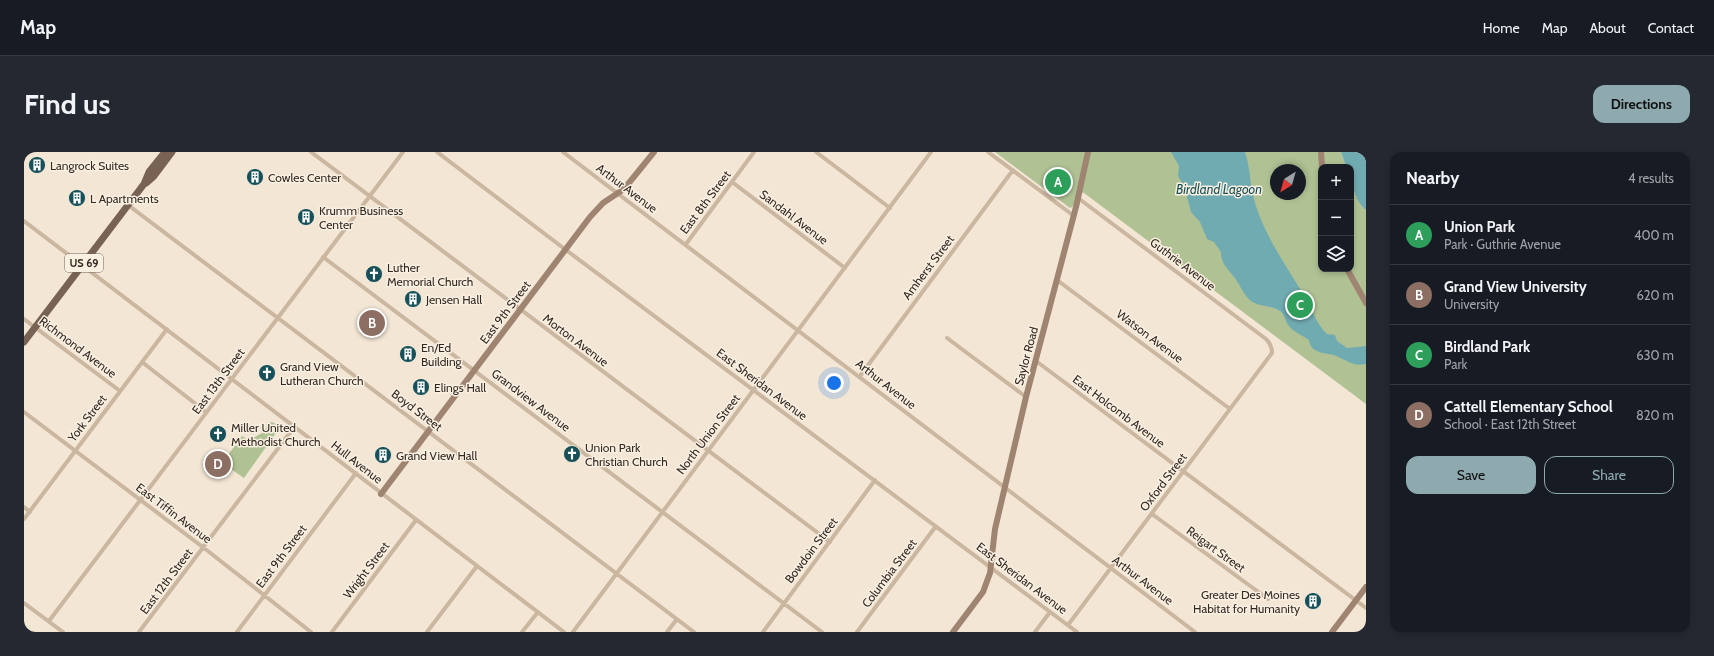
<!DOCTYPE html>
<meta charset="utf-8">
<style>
:root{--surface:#171b24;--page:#242831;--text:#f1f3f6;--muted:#9ea1a6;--line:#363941;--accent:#8faaaf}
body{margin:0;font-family:Cabin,sans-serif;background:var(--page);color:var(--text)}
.controls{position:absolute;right:12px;top:12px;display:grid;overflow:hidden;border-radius:8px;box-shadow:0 2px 6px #0003}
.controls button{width:36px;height:36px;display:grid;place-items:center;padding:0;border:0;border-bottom:1px solid var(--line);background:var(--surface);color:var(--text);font:20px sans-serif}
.compass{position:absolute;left:1246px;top:12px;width:36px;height:36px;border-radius:50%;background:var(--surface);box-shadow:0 2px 6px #0003;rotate:217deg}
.you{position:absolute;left:810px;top:231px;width:14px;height:14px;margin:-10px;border:3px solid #fff;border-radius:50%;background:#1a73e8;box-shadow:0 0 0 6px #1a73e833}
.badge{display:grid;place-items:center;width:26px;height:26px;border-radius:50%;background:var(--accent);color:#fff;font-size:13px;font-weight:700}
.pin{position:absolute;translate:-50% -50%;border:2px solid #fff;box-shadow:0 1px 4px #0006}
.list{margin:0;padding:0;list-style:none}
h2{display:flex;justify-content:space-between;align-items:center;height:52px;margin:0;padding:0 16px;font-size:17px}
h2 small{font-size:13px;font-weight:400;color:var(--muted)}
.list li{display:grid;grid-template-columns:26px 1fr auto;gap:12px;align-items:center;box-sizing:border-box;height:60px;padding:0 16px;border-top:1px solid var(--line)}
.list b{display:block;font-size:15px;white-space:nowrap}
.list p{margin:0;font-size:13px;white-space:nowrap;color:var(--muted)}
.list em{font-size:13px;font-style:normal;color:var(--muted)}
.actions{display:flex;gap:8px;padding:12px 16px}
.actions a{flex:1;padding:9px 0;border:1px solid var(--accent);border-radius:12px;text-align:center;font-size:14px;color:var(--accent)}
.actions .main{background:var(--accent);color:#111}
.icon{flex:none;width:22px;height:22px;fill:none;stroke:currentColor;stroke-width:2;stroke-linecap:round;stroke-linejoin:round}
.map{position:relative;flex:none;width:1342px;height:480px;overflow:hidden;border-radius:12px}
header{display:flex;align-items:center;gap:24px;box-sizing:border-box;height:56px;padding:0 20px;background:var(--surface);border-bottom:1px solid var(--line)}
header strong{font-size:19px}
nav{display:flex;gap:22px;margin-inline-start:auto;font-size:14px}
.intro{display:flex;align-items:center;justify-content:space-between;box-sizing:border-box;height:96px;padding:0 24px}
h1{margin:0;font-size:28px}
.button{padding:10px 18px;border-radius:12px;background:var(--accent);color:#111;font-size:14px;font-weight:700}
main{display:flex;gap:24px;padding:0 24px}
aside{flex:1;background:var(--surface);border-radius:12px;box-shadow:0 2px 6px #0003}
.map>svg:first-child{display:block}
.green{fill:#b0c294;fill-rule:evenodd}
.water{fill:#71abb2}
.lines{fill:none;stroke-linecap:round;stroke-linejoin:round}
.street{stroke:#cbb6a0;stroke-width:4}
.secondary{stroke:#9f8472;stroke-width:6}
.primary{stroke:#786253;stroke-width:7}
.labels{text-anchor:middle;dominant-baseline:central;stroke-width:3;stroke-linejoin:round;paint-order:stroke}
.shield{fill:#faf0e1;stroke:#6f655d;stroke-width:1}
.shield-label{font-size:11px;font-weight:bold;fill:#342a24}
.poi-label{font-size:12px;fill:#342a24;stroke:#faf0e1;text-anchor:start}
.street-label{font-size:12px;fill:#342a24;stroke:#faf0e1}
.water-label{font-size:13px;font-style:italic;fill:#175058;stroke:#faf0e1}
</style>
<header>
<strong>Map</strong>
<nav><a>Home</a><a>Map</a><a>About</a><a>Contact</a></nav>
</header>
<div class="intro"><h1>Find us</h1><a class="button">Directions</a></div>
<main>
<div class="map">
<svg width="1342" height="480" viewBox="0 0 1342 480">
<rect width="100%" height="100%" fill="#f3e6d5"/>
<path class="green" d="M 971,0 L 1317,0 L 1322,15 L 1297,15 L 1297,117 L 1327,117 L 1327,28 C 1330,37 1334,52 1342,58 L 1342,252 L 1060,41 L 1055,40 L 1050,54 L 1046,56 ZM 1252,18 L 1276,18 L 1276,42 L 1252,42 Z
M 248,270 L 254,273 L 254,278 L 220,326 L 198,311 L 218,284 L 223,287 L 227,284 L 229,286 L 240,280 L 244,271 Z"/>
<path class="water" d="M 1147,0 L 1221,0 C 1227,18 1226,37 1232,54 C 1244,91 1266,118 1284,151 C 1290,162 1294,174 1303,182 L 1311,183 L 1313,189 L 1323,196 L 1342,194 L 1342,212 C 1328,215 1321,207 1310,203 C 1304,202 1296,201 1291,198 C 1287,196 1286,192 1285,188 C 1278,183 1271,181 1265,174 C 1261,170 1261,162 1256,159 C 1248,153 1235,155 1227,149 C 1221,144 1218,137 1214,131 C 1209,121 1196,113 1197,100 L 1190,90 L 1183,87 L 1176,70 L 1167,60 L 1160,34 L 1154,24 L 1155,14 Z
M 1317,0 L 1342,0 L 1342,58 C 1330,49 1327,28 1327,15 L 1322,15 Z"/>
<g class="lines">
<path class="street" d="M 287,0 L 806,390
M 413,0 L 542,98 L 1053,480
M 539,0 L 1171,480
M 792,0 L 866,56
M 964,0 L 1050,64
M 708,30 L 821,116
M 104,53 L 670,480
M 0,69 L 540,480
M 662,92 L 730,0
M 299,105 L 798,480
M 1033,128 L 1206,257
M 0,167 L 96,239
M 923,186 L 1002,245
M 1012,209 L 1342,456
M 118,210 L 182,260
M 836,224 L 989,18
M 0,260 L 180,396 L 287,480
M 0,355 L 6,360
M 1128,362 L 1244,447
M 0,367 L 143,177
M 0,451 L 39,480
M 25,469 L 379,0
M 1044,473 L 1248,201 C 1248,195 1246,191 1242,187 L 1054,46
M 115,480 L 271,274
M 213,480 L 332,321
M 308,480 L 392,368
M 403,480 L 453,414
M 498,480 L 514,460
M 549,480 L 907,0
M 643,480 L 653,467
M 739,480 L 851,328
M 833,480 L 912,374
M 1011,480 L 1026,460"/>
<path class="secondary" d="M 1297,0 L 1298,15
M 1323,117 L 1342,151
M 357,342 L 566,65 L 579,51 L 600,37 L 630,0
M 929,480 L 959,440 L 966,421 L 971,377 L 1002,245 L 1052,55 L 1064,0
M 1308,480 L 1342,435"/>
<path class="primary" d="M 122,31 L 130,24 L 148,0
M 0,190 L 120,32 L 125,20 L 141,0"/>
</g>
<defs>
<g id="building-disc" transform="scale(0.9)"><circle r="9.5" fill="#175058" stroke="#faf0e1"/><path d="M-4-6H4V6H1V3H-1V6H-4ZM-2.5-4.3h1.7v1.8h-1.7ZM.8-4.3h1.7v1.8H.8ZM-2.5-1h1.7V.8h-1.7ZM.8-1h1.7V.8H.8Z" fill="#fff"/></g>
<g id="church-disc" transform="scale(0.9)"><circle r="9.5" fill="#175058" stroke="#faf0e1"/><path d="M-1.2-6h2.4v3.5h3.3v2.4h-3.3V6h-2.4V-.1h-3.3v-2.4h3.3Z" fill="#fff"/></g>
</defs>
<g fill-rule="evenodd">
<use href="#building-disc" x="13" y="13"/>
<use href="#building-disc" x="231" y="25"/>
<use href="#building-disc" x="53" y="46"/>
<use href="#building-disc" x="282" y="65"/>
<use href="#church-disc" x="350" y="122"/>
<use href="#building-disc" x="389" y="147"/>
<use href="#building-disc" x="384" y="202"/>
<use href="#church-disc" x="243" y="221"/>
<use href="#building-disc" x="397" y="235"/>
<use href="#church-disc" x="194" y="282"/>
<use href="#church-disc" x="548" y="302"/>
<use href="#building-disc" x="359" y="303"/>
<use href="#building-disc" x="1289" y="449"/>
</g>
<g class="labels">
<rect class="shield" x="41" y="102" width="38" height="18" rx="3"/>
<g class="shield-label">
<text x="60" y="111">US 69</text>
</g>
<g class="poi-label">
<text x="26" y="13">Langrock Suites</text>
<text x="244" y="25">Cowles Center</text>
<text x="66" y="46">L Apartments</text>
<text x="295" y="58">Krumm Business<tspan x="295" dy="14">Center</tspan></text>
<text x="363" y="115">Luther<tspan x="363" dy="14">Memorial Church</tspan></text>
<text x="402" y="147">Jensen Hall</text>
<text x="397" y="195">En/Ed<tspan x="397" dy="14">Building</tspan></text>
<text x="256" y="214">Grand View<tspan x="256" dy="14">Lutheran Church</tspan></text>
<text x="410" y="235">Elings Hall</text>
<text x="207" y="275">Miller United<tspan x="207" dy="14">Methodist Church</tspan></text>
<text x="561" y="295">Union Park<tspan x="561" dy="14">Christian Church</tspan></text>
<text x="372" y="303">Grand View Hall</text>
<text x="1276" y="442" text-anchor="end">Greater Des Moines<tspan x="1276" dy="14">Habitat for Humanity</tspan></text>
</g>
<g class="street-label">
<text transform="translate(603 36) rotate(37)">Arthur Avenue</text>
<text transform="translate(681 50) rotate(-53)">East 8th Street</text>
<text transform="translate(770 65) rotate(37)">Sandahl Avenue</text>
<text transform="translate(1159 112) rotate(37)">Guthrie Avenue</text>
<text transform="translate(904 115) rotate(-53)">Amherst Street</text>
<text transform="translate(481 160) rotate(-53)">East 9th Street</text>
<text transform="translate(1126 184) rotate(37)">Watson Avenue</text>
<text transform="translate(552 188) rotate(37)">Morton Avenue</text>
<text transform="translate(54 195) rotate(37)">Richmond Avenue</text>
<text transform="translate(1002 204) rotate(-75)">Saylor Road</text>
<text transform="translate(194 229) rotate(-53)">East 13th Street</text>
<text transform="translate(738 232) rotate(37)">East Sheridan Avenue</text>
<text transform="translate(862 232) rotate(38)">Arthur Avenue</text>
<text transform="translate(507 248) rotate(37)">Grandview Avenue</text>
<text transform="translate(393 258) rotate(37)">Boyd Street</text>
<text transform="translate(1095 259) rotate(37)">East Holcomb Avenue</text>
<text transform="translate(63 266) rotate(-53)">York Street</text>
<text transform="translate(684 282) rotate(-53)">North Union Street</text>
<text transform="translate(333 310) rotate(38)">Hull Avenue</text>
<text transform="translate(1139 330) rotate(-53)">Oxford Street</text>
<text transform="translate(150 361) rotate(37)">East Tiffin Avenue</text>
<text transform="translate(1192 397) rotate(36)">Reigart Street</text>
<text transform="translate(787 398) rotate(-53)">Bowdoin Street</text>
<text transform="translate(257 404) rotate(-53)">East 9th Street</text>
<text transform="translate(342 418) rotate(-53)">Wright Street</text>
<text transform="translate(865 421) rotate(-53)">Columbia Street</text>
<text transform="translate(998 426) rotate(37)">East Sheridan Avenue</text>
<text transform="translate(1119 428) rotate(37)">Arthur Avenue</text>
<text transform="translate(142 429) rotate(-53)">East 12th Street</text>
</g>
<g class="water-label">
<text x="1195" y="37">Birdland Lagoon</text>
</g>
</g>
</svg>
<div class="controls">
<button>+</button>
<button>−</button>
<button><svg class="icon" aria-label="layers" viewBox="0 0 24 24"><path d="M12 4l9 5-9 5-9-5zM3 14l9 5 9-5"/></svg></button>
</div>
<svg class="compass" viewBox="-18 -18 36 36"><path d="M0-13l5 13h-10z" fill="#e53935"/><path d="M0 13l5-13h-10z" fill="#9ea1a6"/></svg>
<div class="you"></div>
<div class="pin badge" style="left:1034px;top:30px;background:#2e9e5b">A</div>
<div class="pin badge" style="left:348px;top:171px;background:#8d6e63">B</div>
<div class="pin badge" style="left:1276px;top:153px;background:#2e9e5b">C</div>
<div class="pin badge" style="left:194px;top:312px;background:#8d6e63">D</div>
</div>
<aside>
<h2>Nearby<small>4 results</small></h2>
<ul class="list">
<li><span class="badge" style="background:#2e9e5b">A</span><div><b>Union Park</b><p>Park · Guthrie Avenue</p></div><em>400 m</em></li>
<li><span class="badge" style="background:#8d6e63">B</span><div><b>Grand View University</b><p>University</p></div><em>620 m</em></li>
<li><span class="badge" style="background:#2e9e5b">C</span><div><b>Birdland Park</b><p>Park</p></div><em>630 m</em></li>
<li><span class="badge" style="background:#8d6e63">D</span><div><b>Cattell Elementary School</b><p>School · East 12th Street</p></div><em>820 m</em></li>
</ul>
<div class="actions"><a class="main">Save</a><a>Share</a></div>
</aside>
</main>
